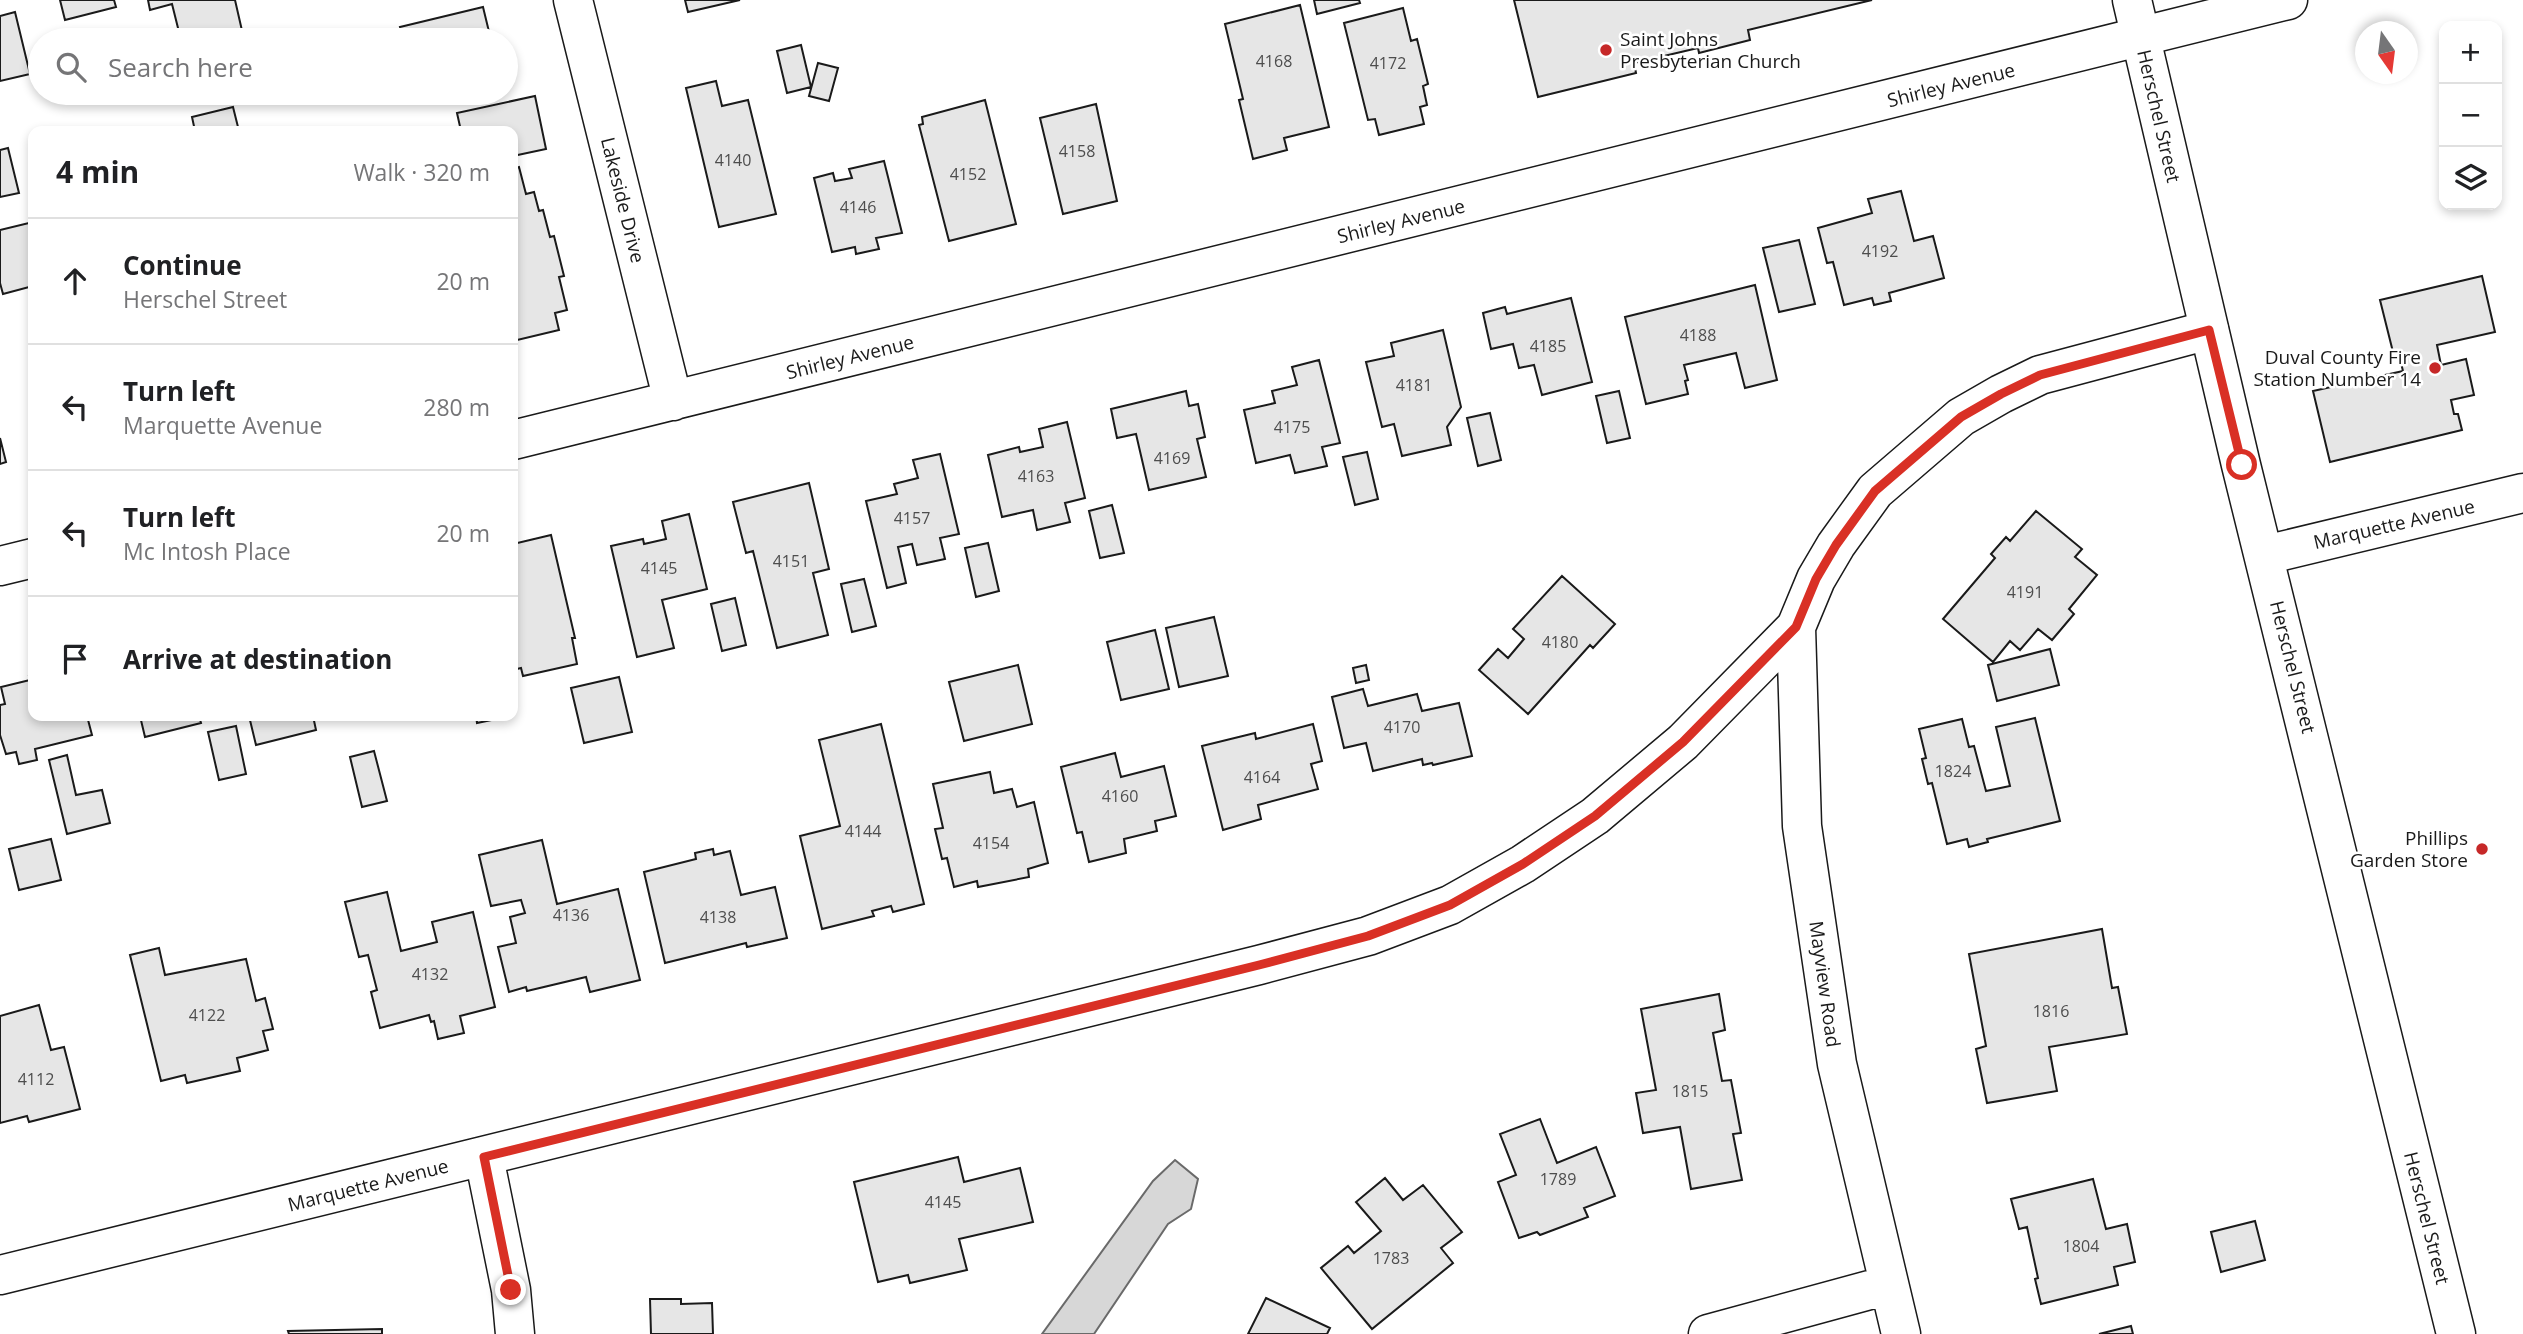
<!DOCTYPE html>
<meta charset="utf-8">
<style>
:root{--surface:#fff;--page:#f2f2f2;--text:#202124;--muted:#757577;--line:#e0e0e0}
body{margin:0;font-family:"Open Sans",sans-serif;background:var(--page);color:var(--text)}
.controls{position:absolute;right:21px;top:21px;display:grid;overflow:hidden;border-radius:14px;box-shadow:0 4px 10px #0003}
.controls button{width:63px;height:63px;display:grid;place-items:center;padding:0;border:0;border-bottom:2px solid var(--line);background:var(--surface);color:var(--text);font:35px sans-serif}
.compass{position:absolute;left:2355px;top:21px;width:63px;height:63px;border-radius:50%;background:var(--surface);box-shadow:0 4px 10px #0003;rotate:166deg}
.stop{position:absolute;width:21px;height:21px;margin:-16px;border:5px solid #d93025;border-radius:50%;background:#fff}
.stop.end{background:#d93025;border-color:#fff;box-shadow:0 2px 7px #0008}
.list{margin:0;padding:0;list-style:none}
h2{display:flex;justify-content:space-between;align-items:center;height:91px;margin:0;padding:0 28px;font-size:30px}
h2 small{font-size:23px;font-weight:400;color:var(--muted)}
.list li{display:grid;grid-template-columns:46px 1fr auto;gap:21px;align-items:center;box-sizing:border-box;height:126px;padding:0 28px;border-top:2px solid var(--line)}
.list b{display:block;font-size:26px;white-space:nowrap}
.list p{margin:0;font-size:23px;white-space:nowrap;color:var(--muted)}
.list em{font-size:23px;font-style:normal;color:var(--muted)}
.icon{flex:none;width:38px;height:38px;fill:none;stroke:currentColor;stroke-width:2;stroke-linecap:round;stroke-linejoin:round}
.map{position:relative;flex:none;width:2523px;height:1334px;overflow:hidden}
.search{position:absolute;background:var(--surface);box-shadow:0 4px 10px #0003;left:28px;top:28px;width:490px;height:77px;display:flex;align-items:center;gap:18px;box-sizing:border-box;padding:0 24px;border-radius:38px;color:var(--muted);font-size:26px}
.panel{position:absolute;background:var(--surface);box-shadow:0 4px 10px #0003;left:28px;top:126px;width:490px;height:595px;border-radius:14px}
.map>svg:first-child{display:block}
.water{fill:#d7d7d7;stroke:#6a6a6a;stroke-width:2}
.building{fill:#e6e6e6;stroke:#1a1a1a;stroke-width:2}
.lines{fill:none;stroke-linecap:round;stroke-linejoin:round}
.minor-casing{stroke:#1a1a1a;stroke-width:41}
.secondary-casing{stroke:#1a1a1a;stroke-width:41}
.minor{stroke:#fff;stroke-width:38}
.secondary{stroke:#fff;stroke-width:38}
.route{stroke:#d93025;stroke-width:9}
.poi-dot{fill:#c62828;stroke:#fff;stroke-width:2.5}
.labels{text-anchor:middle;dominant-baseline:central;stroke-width:5;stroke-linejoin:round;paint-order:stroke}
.number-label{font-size:16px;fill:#4d4d4d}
.poi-label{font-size:19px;fill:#1a1a1a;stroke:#fff;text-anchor:end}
.street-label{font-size:19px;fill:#1a1a1a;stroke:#fff}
</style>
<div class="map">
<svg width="2523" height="1334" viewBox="0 0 2523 1334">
<rect width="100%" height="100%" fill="#fff"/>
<path class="water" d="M 1175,1160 L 1198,1179 L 1191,1209 L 1168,1224 L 1094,1334 L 1042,1334 L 1153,1181 Z"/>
<path class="building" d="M 60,0 L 114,0 L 116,7 L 65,20 Z
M 148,0 L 235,0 L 243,35 L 222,40 L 181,40 L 172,4 L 150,10 Z
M 685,0 L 740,0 L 688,12 Z
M 1314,0 L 1359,0 L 1360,3 L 1317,14 Z
M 1514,0 L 1872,0 L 1748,30 L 1750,40 L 1699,53 L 1698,48 L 1634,63 L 1636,73 L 1538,97 Z
M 1300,5 L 1329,127 L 1284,138 L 1287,150 L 1253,159 L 1239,100 L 1243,99 L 1225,24 Z
M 483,7 L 491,40 L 404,40 L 400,27 Z
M 1403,8 L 1411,41 L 1417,39 L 1428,84 L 1423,86 L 1427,105 L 1420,107 L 1424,124 L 1379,135 L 1375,119 L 1368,120 L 1344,23 Z
M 15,12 L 30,74 L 0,81 L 0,16 Z
M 801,45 L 811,87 L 787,93 L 777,51 Z
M 818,63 L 838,68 L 829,101 L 809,96 Z
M 716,81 L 722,106 L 748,100 L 776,214 L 719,227 L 686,88 Z
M 535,96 L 546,149 L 513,156 L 513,131 L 461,131 L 457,113 Z
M 985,100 L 1016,224 L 949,241 L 919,125 L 923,124 L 922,117 Z
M 1096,104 L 1117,201 L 1063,214 L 1040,118 Z
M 233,107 L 239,131 L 195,131 L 192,117 Z
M 8,148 L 19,193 L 0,197 L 0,150 Z
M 884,161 L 902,233 L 876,238 L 879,249 L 856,254 L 855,247 L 832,252 L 814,178 L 833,173 L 835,181 L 852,178 L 849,169 Z
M 519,167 L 526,194 L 534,192 L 539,211 L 543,210 L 550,237 L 554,236 L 564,276 L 559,277 L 567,310 L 555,313 L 559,330 L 513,341 L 513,169 Z
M 1901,191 L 1914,241 L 1933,236 L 1944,278 L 1889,293 L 1891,301 L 1874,305 L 1872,298 L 1844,305 L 1833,262 L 1827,263 L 1818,228 L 1872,213 L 1868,199 Z
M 33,222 L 33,286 L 3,294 L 0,283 L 0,230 Z
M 1799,240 L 1815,304 L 1779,312 L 1763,248 Z
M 2482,276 L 2495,332 L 2437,345 L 2441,365 L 2466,359 L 2474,395 L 2451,400 L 2454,414 L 2458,414 L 2462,430 L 2330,462 L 2313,391 L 2403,371 L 2399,355 L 2394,356 L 2380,300 Z
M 1755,285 L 1777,380 L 1745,388 L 1736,353 L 1684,365 L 1688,380 L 1685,381 L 1688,394 L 1646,404 L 1625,317 Z
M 1571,298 L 1592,382 L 1542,395 L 1534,365 L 1519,368 L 1513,344 L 1491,349 L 1483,313 L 1505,307 L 1507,314 Z
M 1443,330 L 1461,407 L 1447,427 L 1451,445 L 1402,456 L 1394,424 L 1382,427 L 1366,362 L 1394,356 L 1391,343 Z
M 1319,360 L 1340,443 L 1322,447 L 1327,466 L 1295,473 L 1290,455 L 1256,463 L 1244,410 L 1275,403 L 1272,391 L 1297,385 L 1292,367 Z
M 1186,391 L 1189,406 L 1198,404 L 1205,437 L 1197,439 L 1206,477 L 1149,490 L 1136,434 L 1117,438 L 1111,409 Z
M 1619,391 L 1630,438 L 1607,443 L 1596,396 Z
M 1490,413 L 1501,460 L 1478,466 L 1467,418 Z
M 1067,422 L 1085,498 L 1065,503 L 1070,522 L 1037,530 L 1033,510 L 1002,517 L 988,455 L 1019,447 L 1020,452 L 1043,447 L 1039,429 Z
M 0,438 L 6,462 L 0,464 Z
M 1367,452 L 1378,499 L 1355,505 L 1343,457 Z
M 940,454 L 959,534 L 940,538 L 945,559 L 917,565 L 912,544 L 898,547 L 906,583 L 887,588 L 866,501 L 897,494 L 894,484 L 918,478 L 913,460 Z
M 809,483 L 829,569 L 813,573 L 828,635 L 777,648 L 753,551 L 746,553 L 733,502 Z
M 1112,505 L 1124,553 L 1100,558 L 1089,511 Z
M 2036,511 L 2082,549 L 2075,557 L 2097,575 L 2069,609 L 2074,614 L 2052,640 L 2038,629 L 2020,650 L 2010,641 L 1993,662 L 1943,619 L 1995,558 L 1991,554 L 2006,537 L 2010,541 Z
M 689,514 L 707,589 L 662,600 L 674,648 L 637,657 L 611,546 L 643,539 L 644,544 L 666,539 L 662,521 Z
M 551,535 L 575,638 L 572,638 L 577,664 L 523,676 L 521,668 L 513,670 L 513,544 Z
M 988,543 L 999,591 L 976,597 L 965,548 Z
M 1562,576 L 1615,624 L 1593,648 L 1590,645 L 1528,714 L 1479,670 L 1498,649 L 1508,658 L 1524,639 L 1513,629 Z
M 864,579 L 876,626 L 852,632 L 841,584 Z
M 735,598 L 746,645 L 722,651 L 711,604 Z
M 1214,617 L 1228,676 L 1179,687 L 1166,628 Z
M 1155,630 L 1169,689 L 1121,700 L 1107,642 Z
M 2050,649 L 2059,685 L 1997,701 L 1988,665 Z
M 1018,665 L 1032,724 L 964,741 L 949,682 Z
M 1366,665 L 1369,680 L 1356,683 L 1353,668 Z
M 33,675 L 33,716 L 87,716 L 92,735 L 35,749 L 37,760 L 19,764 L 16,752 L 6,754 L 0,735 L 0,705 L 5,704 L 1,687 L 30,680 L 29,676 Z
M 619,677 L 632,732 L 584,743 L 571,688 Z
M 1363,689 L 1368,706 L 1417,694 L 1422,711 L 1459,703 L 1472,756 L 1433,765 L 1432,763 L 1423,765 L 1422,759 L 1373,771 L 1366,743 L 1344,748 L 1332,697 Z
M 140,716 L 199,716 L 201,723 L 145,737 Z
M 249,716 L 313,716 L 316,730 L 256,745 Z
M 476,716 L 500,716 L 501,718 L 477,723 Z
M 2035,718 L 2060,821 L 1987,839 L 1988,842 L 1969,847 L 1967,839 L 1947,844 L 1932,783 L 1928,784 L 1922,759 L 1926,758 L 1919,729 L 1962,719 L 1969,747 L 1974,746 L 1986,791 L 2010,786 L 1996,727 Z
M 881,724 L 924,904 L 893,912 L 891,906 L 872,911 L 874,916 L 822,929 L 800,836 L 840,826 L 819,740 Z
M 1313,724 L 1322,761 L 1311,764 L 1318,789 L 1258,805 L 1261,819 L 1223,830 L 1202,746 L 1255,733 L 1256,739 Z
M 236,726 L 246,774 L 219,780 L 208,732 Z
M 374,751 L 387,801 L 362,807 L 350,757 Z
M 1115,753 L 1121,777 L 1164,766 L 1176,816 L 1155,821 L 1157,831 L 1124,839 L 1126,853 L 1089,862 L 1082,832 L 1077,833 L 1061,767 Z
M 67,755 L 76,795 L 102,790 L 110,823 L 67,834 L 49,760 Z
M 990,772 L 994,793 L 1012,789 L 1017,807 L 1034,802 L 1048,863 L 1028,869 L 1029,877 L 978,887 L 977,881 L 954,887 L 947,858 L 942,859 L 935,829 L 943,828 L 933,784 Z
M 51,839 L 61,880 L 19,890 L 9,849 Z
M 542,840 L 557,904 L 618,889 L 640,980 L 590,992 L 586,977 L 527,991 L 526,987 L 509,992 L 498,947 L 516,943 L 510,917 L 525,913 L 521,900 L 491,906 L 479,855 Z
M 713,849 L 714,855 L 730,851 L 741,895 L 775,887 L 787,938 L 747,947 L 746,943 L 665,963 L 644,872 L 696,859 L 695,853 Z
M 387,892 L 401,951 L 437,942 L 432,922 L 473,912 L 495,1007 L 460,1016 L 464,1033 L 438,1039 L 434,1021 L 431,1022 L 429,1015 L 380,1028 L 371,992 L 377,990 L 368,955 L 359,957 L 345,902 Z
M 2102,929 L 2112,988 L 2118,987 L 2127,1034 L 2049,1047 L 2057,1091 L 1987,1103 L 1976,1049 L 1986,1046 L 1969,954 Z
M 159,948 L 165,975 L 246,959 L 256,1001 L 265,998 L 273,1029 L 263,1031 L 268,1050 L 237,1058 L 240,1071 L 187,1083 L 185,1075 L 161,1081 L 130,955 Z
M 1719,994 L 1725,1030 L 1713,1033 L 1722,1081 L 1731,1080 L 1741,1133 L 1733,1134 L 1742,1180 L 1691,1189 L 1680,1127 L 1643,1133 L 1636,1093 L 1656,1090 L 1641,1009 Z
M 39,1005 L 51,1050 L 64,1047 L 80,1109 L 29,1122 L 27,1116 L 0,1123 L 0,1016 Z
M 1540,1119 L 1557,1163 L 1596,1147 L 1615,1196 L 1584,1208 L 1588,1217 L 1540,1235 L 1537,1232 L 1519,1238 L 1498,1182 L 1516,1175 L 1500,1134 Z
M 958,1157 L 964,1182 L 1020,1168 L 1033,1222 L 959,1239 L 967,1270 L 910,1283 L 908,1275 L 878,1282 L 854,1182 Z
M 1385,1178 L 1403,1200 L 1423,1185 L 1462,1232 L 1441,1248 L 1453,1263 L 1372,1329 L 1321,1268 L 1348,1246 L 1354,1253 L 1381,1231 L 1356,1202 Z
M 2093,1179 L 2106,1229 L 2127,1224 L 2135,1262 L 2114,1267 L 2118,1285 L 2041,1304 L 2035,1279 L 2038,1278 L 2027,1227 L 2019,1229 L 2011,1199 Z
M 2255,1221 L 2265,1260 L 2221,1272 L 2211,1232 Z
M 1266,1298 L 1330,1328 L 1327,1334 L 1248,1334 Z
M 650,1299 L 681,1299 L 681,1304 L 712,1303 L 713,1334 L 651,1334 Z
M 2131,1326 L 2133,1334 L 2099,1334 Z
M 382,1329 L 382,1334 L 289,1334 L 288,1331 Z"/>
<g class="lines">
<g class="minor-casing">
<path id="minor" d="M 573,0 L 673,401
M 513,440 L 2288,0
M 2265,555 L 2523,493
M 0,566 L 33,558
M 1796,627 L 1802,826 L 1837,1064 L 1901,1334
M 484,1157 L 511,1290 L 515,1334
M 0,1275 L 1259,965 L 1368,936 L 1450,905 L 1523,864 L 1595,816 L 1683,742 L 1796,627 L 1816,579 L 1836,545 L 1875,491 L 1961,417 L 2001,394 L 2040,375 L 2209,330
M 1708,1334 L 1888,1285"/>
</g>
<g class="secondary-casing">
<path id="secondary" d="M 2132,0 L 2241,465 L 2456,1334"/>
</g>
<use href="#minor" class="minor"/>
<use href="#secondary" class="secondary"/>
</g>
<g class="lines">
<path class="route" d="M 511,1290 L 484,1157 L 1259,965 L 1368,936 L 1450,905 L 1523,864 L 1595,816 L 1683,742 L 1796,627 L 1816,579 L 1836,545 L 1875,491 L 1961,417 L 2001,394 L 2040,375 L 2209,330 L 2242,465"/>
</g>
<g class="poi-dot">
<circle cx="1606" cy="50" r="7"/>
<circle cx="2435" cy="368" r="7"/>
<circle cx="2482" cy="849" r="7"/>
</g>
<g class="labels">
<g class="number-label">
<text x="1274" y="61">4168</text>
<text x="1388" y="63">4172</text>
<text x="1077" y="151">4158</text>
<text x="733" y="160">4140</text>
<text x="968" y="174">4152</text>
<text x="858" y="207">4146</text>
<text x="1880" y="251">4192</text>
<text x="1698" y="335">4188</text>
<text x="1548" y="346">4185</text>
<text x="1414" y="385">4181</text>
<text x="1292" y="427">4175</text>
<text x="1172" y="458">4169</text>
<text x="1036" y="476">4163</text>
<text x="912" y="518">4157</text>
<text x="791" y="561">4151</text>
<text x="659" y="568">4145</text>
<text x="2025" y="592">4191</text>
<text x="1560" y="642">4180</text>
<text x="1402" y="727">4170</text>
<text x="1953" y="771">1824</text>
<text x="1262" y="777">4164</text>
<text x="1120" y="796">4160</text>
<text x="863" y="831">4144</text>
<text x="991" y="843">4154</text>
<text x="571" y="915">4136</text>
<text x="718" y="917">4138</text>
<text x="430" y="974">4132</text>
<text x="2051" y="1011">1816</text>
<text x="207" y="1015">4122</text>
<text x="36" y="1079">4112</text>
<text x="1690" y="1091">1815</text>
<text x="1558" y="1179">1789</text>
<text x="943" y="1202">4145</text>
<text x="2081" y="1246">1804</text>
<text x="1391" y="1258">1783</text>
</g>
<g class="poi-label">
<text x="1620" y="39" text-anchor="start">Saint Johns<tspan x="1620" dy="22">Presbyterian Church</tspan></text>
<text x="2421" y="357">Duval County Fire<tspan x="2421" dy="22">Station Number 14</tspan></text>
<text x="2468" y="838">Phillips<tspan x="2468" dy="22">Garden Store</tspan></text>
</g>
<g class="street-label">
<text transform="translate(1951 85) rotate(-14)">Shirley Avenue</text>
<text transform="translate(2159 116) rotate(77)">Herschel Street</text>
<text transform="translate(623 200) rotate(76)">Lakeside Drive</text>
<text transform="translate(1401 221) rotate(-14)">Shirley Avenue</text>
<text transform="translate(850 357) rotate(-14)">Shirley Avenue</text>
<text transform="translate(2394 524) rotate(-13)">Marquette Avenue</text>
<text transform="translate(2293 667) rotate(76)">Herschel Street</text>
<text transform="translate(1825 984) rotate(82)">Mayview Road</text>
<text transform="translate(368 1185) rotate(-14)">Marquette Avenue</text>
<text transform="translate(2427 1218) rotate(76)">Herschel Street</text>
</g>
</g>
</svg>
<div class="controls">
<button>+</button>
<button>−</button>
<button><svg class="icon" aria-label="layers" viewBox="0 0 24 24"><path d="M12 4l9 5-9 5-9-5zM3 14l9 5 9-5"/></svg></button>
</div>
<svg class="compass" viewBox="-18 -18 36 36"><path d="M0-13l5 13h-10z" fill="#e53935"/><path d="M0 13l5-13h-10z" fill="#757577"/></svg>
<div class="stop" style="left:2242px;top:465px"></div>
<div class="stop end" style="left:511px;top:1290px"></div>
<div class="search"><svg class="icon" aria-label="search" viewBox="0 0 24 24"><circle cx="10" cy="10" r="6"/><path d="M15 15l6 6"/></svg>Search here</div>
<section class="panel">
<h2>4 min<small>Walk · 320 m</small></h2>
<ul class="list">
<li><svg class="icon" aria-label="ahead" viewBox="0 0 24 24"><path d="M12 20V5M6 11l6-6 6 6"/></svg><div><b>Continue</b><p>Herschel Street</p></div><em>20 m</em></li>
<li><svg class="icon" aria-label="left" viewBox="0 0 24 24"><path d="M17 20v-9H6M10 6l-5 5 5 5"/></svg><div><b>Turn left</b><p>Marquette Avenue</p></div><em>280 m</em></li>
<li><svg class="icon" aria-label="left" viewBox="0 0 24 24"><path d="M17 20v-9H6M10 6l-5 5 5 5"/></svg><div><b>Turn left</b><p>Mc Intosh Place</p></div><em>20 m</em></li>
<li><svg class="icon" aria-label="arrive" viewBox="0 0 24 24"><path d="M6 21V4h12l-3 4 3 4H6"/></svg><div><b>Arrive at destination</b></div></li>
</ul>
</section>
</div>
